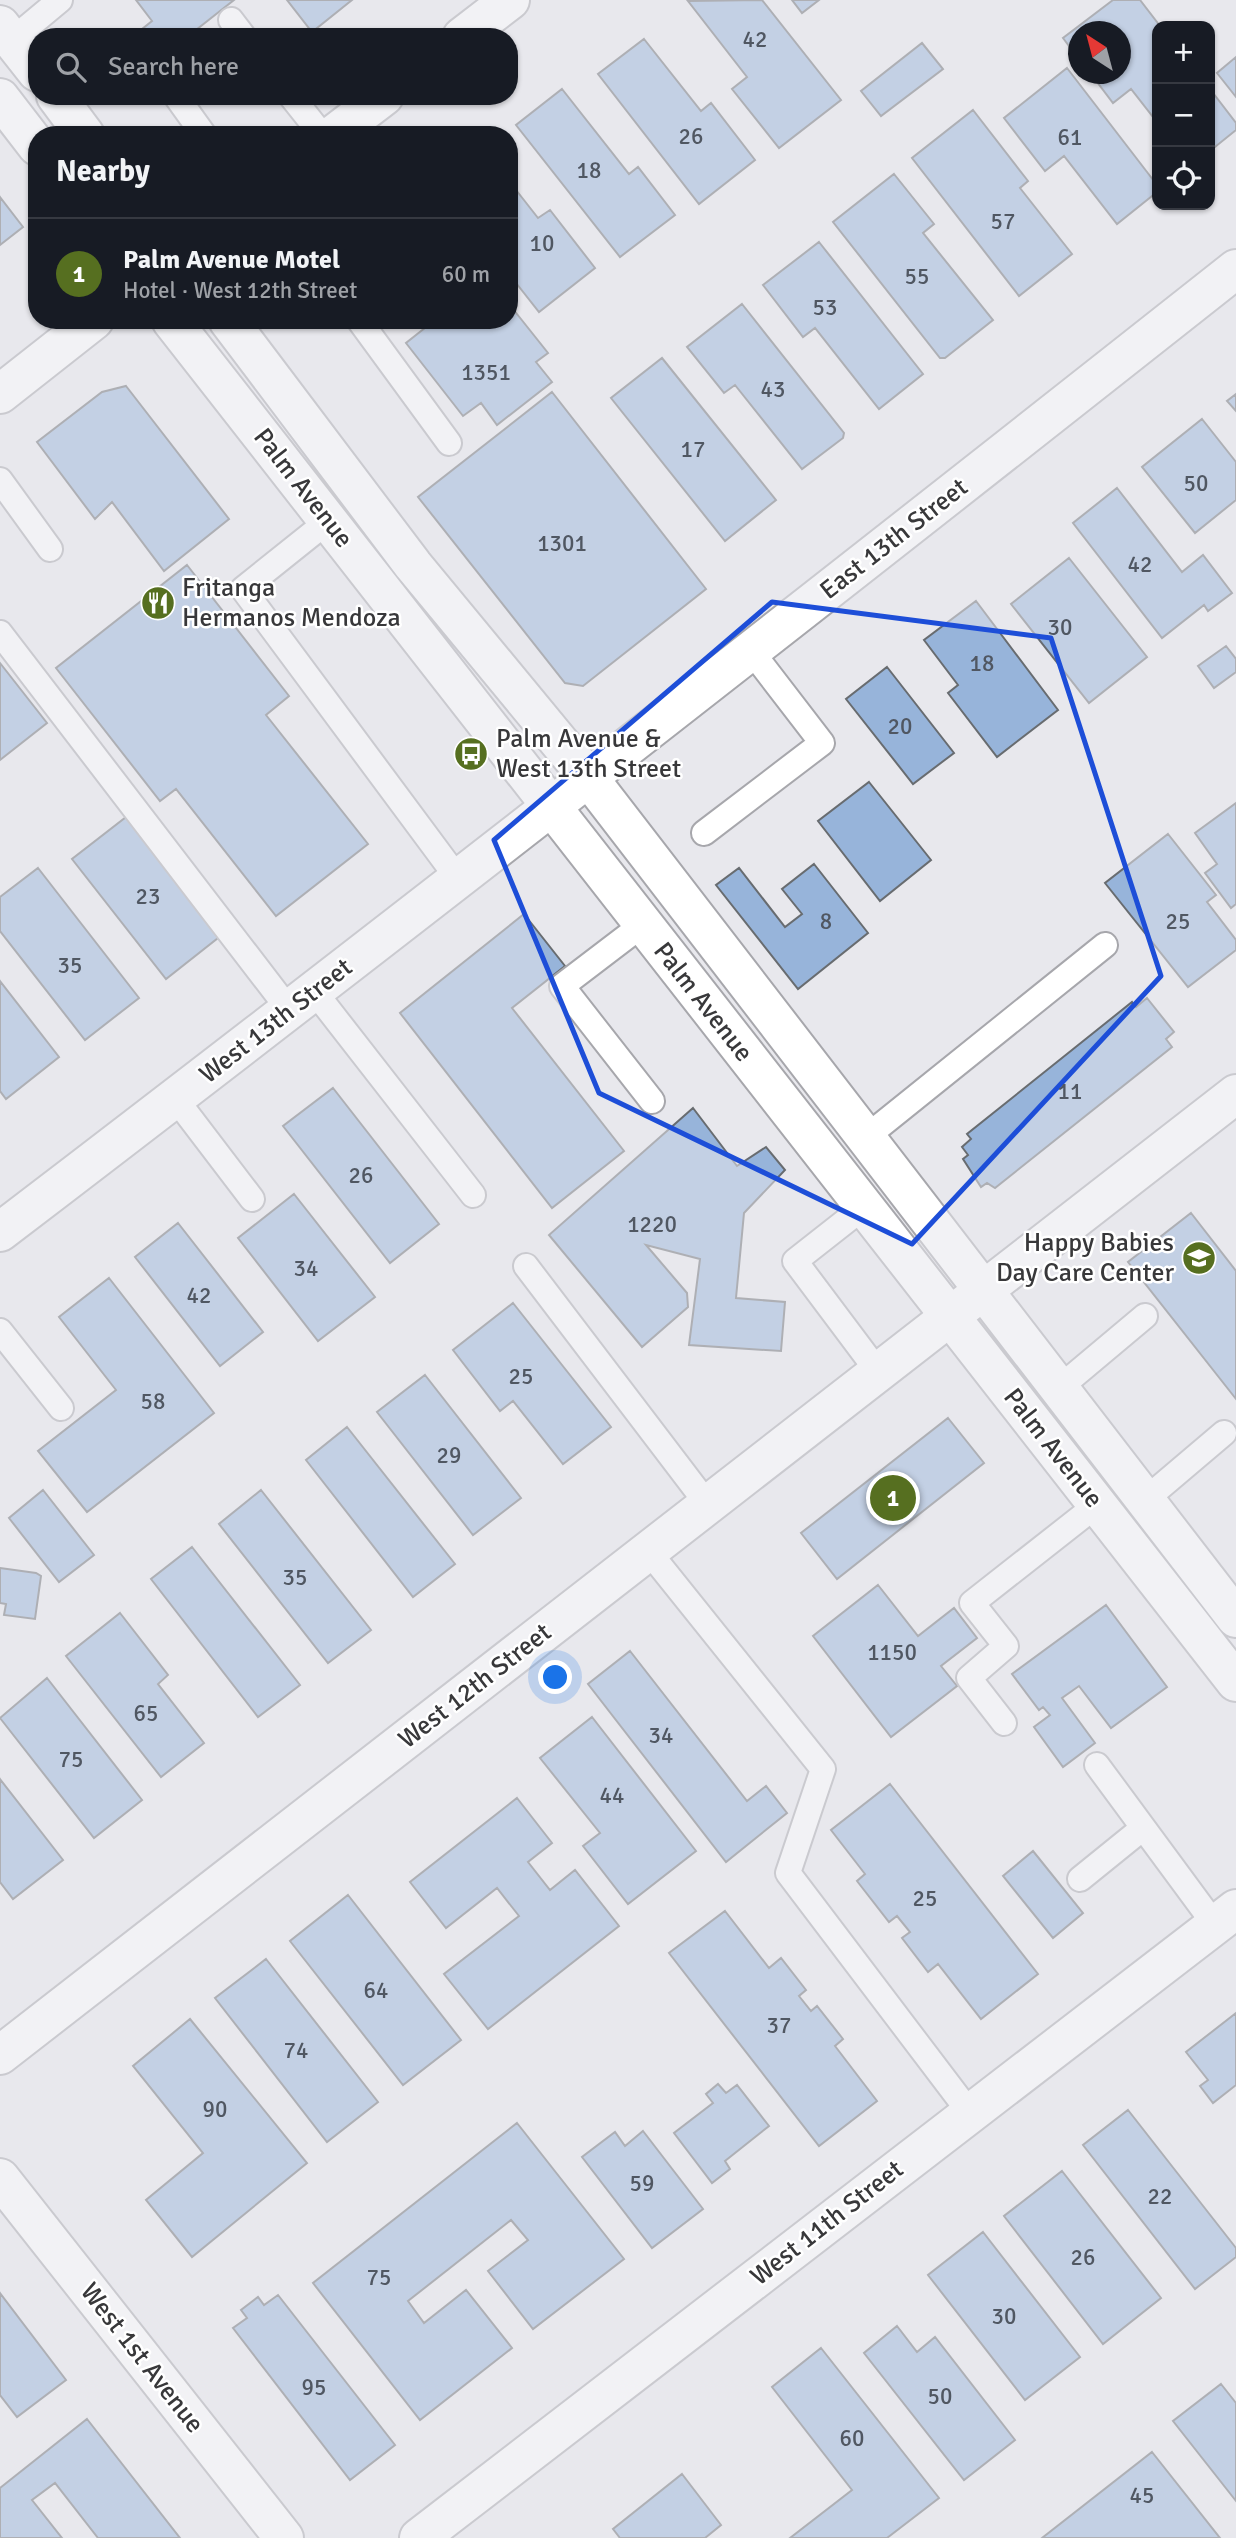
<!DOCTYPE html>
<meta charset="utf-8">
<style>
:root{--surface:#171b24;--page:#242831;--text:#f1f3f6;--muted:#9ea1a6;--line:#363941;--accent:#566f20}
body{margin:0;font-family:Signika,sans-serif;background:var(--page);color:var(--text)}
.controls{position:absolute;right:21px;top:21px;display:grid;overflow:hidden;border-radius:14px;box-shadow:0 2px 5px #0004}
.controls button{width:63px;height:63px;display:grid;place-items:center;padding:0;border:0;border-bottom:2px solid var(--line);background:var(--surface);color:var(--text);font:35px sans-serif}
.compass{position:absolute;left:1068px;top:21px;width:63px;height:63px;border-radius:50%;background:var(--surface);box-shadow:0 2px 5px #0004;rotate:324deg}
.you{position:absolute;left:556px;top:1678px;width:24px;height:24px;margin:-18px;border:5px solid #fff;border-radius:50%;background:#1a73e8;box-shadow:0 0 0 10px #1a73e833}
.badge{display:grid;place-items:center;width:46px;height:46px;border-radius:50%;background:var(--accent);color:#fff;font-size:23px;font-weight:700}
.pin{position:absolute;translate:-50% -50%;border:4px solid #fff;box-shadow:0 2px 7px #0006}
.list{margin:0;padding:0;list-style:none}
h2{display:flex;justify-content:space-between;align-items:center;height:91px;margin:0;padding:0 28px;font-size:30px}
h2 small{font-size:23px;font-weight:400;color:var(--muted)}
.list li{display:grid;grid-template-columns:46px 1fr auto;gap:21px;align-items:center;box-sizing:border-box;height:112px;padding:0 28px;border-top:2px solid var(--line)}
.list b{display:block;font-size:26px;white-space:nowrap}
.list p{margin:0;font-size:23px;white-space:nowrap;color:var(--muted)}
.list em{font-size:23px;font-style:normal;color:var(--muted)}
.icon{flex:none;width:38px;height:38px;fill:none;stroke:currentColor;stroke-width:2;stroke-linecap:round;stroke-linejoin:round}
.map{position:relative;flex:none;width:1236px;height:2538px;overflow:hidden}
.search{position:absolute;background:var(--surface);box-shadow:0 2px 5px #0004;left:28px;top:28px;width:490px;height:77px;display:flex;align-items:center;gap:18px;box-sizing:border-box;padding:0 24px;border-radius:28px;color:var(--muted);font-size:26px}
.panel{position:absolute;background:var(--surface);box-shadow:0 2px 5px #0004;left:28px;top:126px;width:490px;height:203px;border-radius:28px}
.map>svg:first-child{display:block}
.building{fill:#97b4da;stroke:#686c70;stroke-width:2}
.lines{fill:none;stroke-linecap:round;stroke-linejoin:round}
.lane-casing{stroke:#a7a7ac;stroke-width:28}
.street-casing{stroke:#a7a7ac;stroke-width:42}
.secondary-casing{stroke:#a7a7ac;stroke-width:42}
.lane{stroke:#fff;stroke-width:24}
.street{stroke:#fff;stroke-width:38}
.secondary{stroke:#fff;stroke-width:38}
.marked{fill:none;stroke:#1d4ed8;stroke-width:5;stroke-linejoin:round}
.labels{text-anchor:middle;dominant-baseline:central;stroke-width:5;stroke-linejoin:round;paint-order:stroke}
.number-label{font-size:23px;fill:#505762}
.street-label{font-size:26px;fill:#38383a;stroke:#fff}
.poi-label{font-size:26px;fill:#38383a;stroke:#fff;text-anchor:start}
</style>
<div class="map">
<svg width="1236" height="2538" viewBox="0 0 1236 2538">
<rect width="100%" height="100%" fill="#e8e8ed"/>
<path class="building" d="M 136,0 L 234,0 L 187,37 L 132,37 L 152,21 Z
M 287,0 L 352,0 L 312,32 Z
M 762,0 L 841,100 L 779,148 L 732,89 L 747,77 L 688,1 Z
M 792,0 L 819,0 L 802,13 Z
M 1113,0 L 1140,0 L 1160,26 L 1157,26 L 1157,122 L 1131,89 L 1113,103 L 1091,74 L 1120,74 L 1120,32 L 1078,32 L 1078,58 L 1063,38 Z
M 644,39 L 701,111 L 711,103 L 755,160 L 699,204 L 598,74 Z
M 922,43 L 943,69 L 881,116 L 861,91 Z
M 1236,57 L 1236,97 L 1217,73 Z
M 1067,68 L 1157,185 L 1157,192 L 1117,224 L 1064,156 L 1045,171 L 1004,118 Z
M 562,89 L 629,174 L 638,167 L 675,215 L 620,257 L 516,125 Z
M 1210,89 L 1236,123 L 1236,130 L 1210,151 Z
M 973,110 L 1028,181 L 1020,188 L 1072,254 L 1019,296 L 912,158 Z
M 894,174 L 934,224 L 923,233 L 993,320 L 945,358 L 940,358 L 833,222 Z
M 509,181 L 538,218 L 550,210 L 595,268 L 539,312 L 509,274 Z
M 0,197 L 23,227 L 0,245 Z
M 819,242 L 923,374 L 879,409 L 815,328 L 803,337 L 763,285 Z
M 509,304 L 548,353 L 536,362 L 552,382 L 497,425 L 481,403 L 463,416 L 406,343 L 435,320 L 509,320 Z
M 742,304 L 844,433 L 843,438 L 802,469 L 735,385 L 724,393 L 687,347 Z
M 662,358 L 776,500 L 725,541 L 611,398 Z
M 126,386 L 229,519 L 164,571 L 112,502 L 95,519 L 37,442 L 102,392 Z
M 552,392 L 706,589 L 583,686 L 565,683 L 418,497 Z
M 1236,394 L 1236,411 L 1227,401 Z
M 1202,419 L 1236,462 L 1236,500 L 1195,533 L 1142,467 Z
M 1117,488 L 1182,572 L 1203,555 L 1232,593 L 1208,611 L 1204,605 L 1162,638 L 1073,523 Z
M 1069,558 L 1147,657 L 1089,703 L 1011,604 Z
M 187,565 L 289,696 L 266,715 L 368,844 L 276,916 L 176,789 L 160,801 L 56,668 Z
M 976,601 L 1058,710 L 997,757 L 948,693 L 958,685 L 924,640 Z
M 1226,646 L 1236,659 L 1236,672 L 1214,688 L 1198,666 Z
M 0,663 L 47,723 L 0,760 Z
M 887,667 L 954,753 L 913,784 L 846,699 Z
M 869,782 L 931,860 L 880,901 L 818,821 Z
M 1236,803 L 1236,904 L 1231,908 L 1205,873 L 1217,864 L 1195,833 Z
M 130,814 L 223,934 L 166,979 L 72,859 Z
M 1168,834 L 1216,895 L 1207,902 L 1236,940 L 1236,950 L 1188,987 L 1105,883 Z
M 814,864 L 868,933 L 798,989 L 716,885 L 739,868 L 785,927 L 802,914 L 782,889 Z
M 38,868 L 139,998 L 85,1040 L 0,931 L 0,897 Z
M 524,914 L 565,966 L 512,1008 L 624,1151 L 552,1208 L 400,1013 Z
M 0,981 L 59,1057 L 6,1099 L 0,1091 Z
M 1147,998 L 1174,1032 L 1166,1039 L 1172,1047 L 995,1188 L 987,1183 L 981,1187 L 963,1159 L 968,1155 L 962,1147 L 971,1139 L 967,1134 L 1132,1002 L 1136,1007 Z
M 333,1088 L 439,1224 L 390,1263 L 283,1126 Z
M 693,1108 L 737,1166 L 766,1147 L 785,1170 L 744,1213 L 736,1298 L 785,1302 L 781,1351 L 689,1345 L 700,1259 L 646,1245 L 687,1293 L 688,1307 L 642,1347 L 549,1235 Z
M 294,1194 L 375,1297 L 318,1341 L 238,1238 Z
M 1191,1213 L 1236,1271 L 1236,1399 L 1128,1262 Z
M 178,1223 L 263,1332 L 220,1366 L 135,1257 Z
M 109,1278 L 214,1413 L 87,1512 L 38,1451 L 116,1390 L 59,1317 Z
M 513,1303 L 611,1427 L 563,1464 L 513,1401 L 500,1411 L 453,1350 Z
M 425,1375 L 521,1498 L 473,1535 L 377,1412 Z
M 948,1418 L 984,1463 L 837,1579 L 801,1533 Z
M 347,1427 L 455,1564 L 413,1597 L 306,1460 Z
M 43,1490 L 94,1555 L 59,1582 L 9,1518 Z
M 261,1490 L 371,1630 L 328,1663 L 219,1524 Z
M 192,1547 L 300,1685 L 258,1717 L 151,1579 Z
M 0,1568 L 36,1573 L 41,1576 L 35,1619 L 4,1615 L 6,1604 L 0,1603 Z
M 878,1585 L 918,1636 L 954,1608 L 977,1638 L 941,1666 L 957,1686 L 891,1737 L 813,1636 Z
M 1106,1605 L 1167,1687 L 1111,1728 L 1079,1686 L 1062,1698 L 1095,1743 L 1063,1767 L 1034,1727 L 1050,1715 L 1043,1707 L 1039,1710 L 1012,1674 Z
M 120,1613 L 168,1675 L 158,1684 L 204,1743 L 161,1777 L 66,1656 Z
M 630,1651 L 747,1801 L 766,1786 L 787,1813 L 726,1862 L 588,1684 Z
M 47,1678 L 142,1800 L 94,1838 L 0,1718 Z
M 592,1717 L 696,1851 L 628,1904 L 583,1846 L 600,1833 L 540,1758 Z
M 0,1779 L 63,1860 L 13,1899 L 0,1882 Z
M 890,1784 L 1038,1974 L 981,2019 L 938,1964 L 928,1972 L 902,1938 L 910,1932 L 897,1916 L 889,1922 L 857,1881 L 865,1874 L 831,1830 Z
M 517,1798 L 552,1843 L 528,1862 L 550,1890 L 575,1870 L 619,1926 L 488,2029 L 444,1974 L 519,1916 L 497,1888 L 446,1928 L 410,1882 Z
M 1033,1851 L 1083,1913 L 1053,1938 L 1003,1876 Z
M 348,1895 L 461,2040 L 403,2085 L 290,1941 Z
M 725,1911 L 769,1968 L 781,1958 L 806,1990 L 799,1996 L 811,2011 L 817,2006 L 843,2039 L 835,2046 L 877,2101 L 819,2146 L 669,1953 Z
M 266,1959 L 378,2102 L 327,2142 L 215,1998 Z
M 1236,2013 L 1236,2085 L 1213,2103 L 1200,2086 L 1208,2080 L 1186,2052 Z
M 190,2019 L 307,2163 L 192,2257 L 146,2200 L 203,2153 L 133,2066 Z
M 718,2084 L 726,2093 L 737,2085 L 769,2126 L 725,2161 L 730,2169 L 712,2183 L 674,2133 L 713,2103 L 706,2094 Z
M 1128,2110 L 1236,2248 L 1236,2257 L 1195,2289 L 1083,2145 Z
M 517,2123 L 624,2259 L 533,2329 L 488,2271 L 528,2240 L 511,2220 L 408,2301 L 424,2323 L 466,2290 L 512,2348 L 420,2420 L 313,2283 Z
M 643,2131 L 703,2209 L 652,2248 L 582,2157 L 615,2132 L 625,2146 Z
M 1062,2171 L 1161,2298 L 1103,2344 L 1004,2216 Z
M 983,2232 L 1080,2357 L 1025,2400 L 928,2275 Z
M 0,2293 L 66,2380 L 17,2417 L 0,2395 Z
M 278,2295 L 395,2445 L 350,2480 L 233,2328 L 247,2318 L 241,2310 L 258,2297 L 264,2305 Z
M 897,2326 L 917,2352 L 935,2337 L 1015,2440 L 964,2480 L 864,2353 Z
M 821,2348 L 939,2498 L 887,2538 L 790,2538 L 852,2490 L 772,2387 Z
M 1221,2384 L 1236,2403 L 1236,2501 L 1173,2421 Z
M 87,2419 L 180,2538 L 98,2538 L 55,2483 L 32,2500 L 62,2538 L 0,2538 L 0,2488 Z
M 1152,2452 L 1220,2538 L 1042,2538 Z
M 682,2474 L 721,2525 L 705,2538 L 620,2538 L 613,2529 Z"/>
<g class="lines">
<g class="lane-casing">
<path id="lane" d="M 231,20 L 244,37
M 12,40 L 60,0
M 176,96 L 204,135
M 291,96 L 322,135
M 359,320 L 449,443
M 0,480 L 50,549
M 328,521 L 243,589 L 459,880
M 0,633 L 290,1011
M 704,833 L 822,743 L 752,652
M 642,925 L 562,986 L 652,1101
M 314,991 L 473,1195
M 175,1098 L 252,1199
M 865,1138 L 1105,945
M 865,1206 L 795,1261 L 879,1373
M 526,1266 L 708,1505
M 0,1331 L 61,1408
M 1058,1389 L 1145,1316
M 1145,1500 L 1224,1433
M 649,1552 L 823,1769 L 788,1873 L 970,2113
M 1004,1723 L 969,1678 L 1006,1646 L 972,1603 L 1098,1504
M 1097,1765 L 1215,1925
M 1080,1879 L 1143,1828"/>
</g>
<g class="street-casing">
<path id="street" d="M 462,37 L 510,0
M 333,135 L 384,96
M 0,394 L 94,320
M 0,1232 C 415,915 826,593 1236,269
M 0,2055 L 1236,1094
M 0,2178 L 284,2538
M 419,2538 L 1236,1909"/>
</g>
<g class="secondary-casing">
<path id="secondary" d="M 0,25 L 37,72
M 56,96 L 85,135
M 0,98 L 37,146
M 171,320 L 1236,1682
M 228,320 L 413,565 L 588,777 L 1236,1618"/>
</g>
<use href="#lane" class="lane"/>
<use href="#street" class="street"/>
<use href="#secondary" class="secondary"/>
</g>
<path d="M0 0H1236V2538H0ZM 772,602 L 1051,638 L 1161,976 L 912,1244 L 599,1093 L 494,840 Z" fill="#e8e8ed" fill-opacity=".55" fill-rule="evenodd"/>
<path class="marked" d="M 772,602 L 1051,638 L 1161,976 L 912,1244 L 599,1093 L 494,840 Z"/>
<defs>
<g id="restaurant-disc" transform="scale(1.75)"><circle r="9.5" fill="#566f20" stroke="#fff"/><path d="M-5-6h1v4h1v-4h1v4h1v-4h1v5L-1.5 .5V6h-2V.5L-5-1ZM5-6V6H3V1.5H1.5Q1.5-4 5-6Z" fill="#fff"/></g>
<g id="bus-disc" transform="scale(1.75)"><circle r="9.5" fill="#566f20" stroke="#fff"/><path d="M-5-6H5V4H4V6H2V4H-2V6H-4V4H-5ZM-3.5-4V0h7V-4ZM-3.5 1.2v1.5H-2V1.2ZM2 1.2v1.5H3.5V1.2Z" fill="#fff"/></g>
<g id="school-disc" transform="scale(1.75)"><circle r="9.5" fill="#566f20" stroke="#fff"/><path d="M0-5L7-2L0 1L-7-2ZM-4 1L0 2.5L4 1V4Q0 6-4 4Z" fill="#fff"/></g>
</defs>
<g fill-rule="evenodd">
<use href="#restaurant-disc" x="158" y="603"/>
<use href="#bus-disc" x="471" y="754"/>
<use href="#school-disc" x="1199" y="1258"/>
</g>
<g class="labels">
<g class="number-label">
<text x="755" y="39">42</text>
<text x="691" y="136">26</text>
<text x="1070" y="137">61</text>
<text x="589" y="170">18</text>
<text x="1003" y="221">57</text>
<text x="542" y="243">10</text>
<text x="917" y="276">55</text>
<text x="825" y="307">53</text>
<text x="486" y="372">1351</text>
<text x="773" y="389">43</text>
<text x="693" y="449">17</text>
<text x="1196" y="483">50</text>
<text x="562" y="543">1301</text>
<text x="1140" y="564">42</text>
<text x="1060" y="627">30</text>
<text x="982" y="663">18</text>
<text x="900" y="726">20</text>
<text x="148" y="896">23</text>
<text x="826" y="921">8</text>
<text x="1178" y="921">25</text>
<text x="70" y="965">35</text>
<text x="1070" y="1091">11</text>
<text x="361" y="1175">26</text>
<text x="652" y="1224">1220</text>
<text x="306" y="1268">34</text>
<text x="199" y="1295">42</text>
<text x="521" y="1376">25</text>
<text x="153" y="1401">58</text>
<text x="449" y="1455">29</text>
<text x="295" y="1577">35</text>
<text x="892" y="1652">1150</text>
<text x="146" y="1713">65</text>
<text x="661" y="1735">34</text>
<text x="71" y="1759">75</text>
<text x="612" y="1795">44</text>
<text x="925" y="1898">25</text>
<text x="376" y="1990">64</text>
<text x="779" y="2025">37</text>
<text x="296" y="2050">74</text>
<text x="215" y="2109">90</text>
<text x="642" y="2183">59</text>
<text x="1160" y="2196">22</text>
<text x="1083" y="2257">26</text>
<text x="379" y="2277">75</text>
<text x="1004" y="2316">30</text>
<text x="314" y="2387">95</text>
<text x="940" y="2396">50</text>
<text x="852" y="2438">60</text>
<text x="1142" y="2495">45</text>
</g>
<g class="street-label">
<text transform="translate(303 488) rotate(52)">Palm Avenue</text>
<text transform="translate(894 539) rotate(-38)">East 13th Street</text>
<text transform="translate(703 1002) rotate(52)">Palm Avenue</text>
<text transform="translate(276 1021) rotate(-38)">West 13th Street</text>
<text transform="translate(1053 1448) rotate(52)">Palm Avenue</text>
<text transform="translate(475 1686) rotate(-38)">West 12th Street</text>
<text transform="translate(827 2223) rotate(-38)">West 11th Street</text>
<text transform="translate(142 2358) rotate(52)">West 1st Avenue</text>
</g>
<g class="poi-label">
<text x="182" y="588">Fritanga<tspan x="182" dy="30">Hermanos Mendoza</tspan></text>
<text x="496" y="739">Palm Avenue &amp;<tspan x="496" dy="30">West 13th Street</tspan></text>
<text x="1174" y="1243" text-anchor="end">Happy Babies<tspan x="1174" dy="30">Day Care Center</tspan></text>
</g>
</g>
</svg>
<div class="controls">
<button>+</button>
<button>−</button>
<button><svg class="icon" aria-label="locate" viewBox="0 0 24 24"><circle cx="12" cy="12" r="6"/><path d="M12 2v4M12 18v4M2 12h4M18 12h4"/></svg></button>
</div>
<svg class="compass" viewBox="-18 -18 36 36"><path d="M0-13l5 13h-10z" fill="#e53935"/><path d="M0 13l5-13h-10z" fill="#9ea1a6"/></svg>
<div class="you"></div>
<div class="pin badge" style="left:893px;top:1498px">1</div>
<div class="search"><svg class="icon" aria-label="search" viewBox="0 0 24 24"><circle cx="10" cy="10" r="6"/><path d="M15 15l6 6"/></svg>Search here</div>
<section class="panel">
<h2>Nearby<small></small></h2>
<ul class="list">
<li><span class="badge">1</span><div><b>Palm Avenue Motel</b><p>Hotel · West 12th Street</p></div><em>60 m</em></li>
</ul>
</section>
</div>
